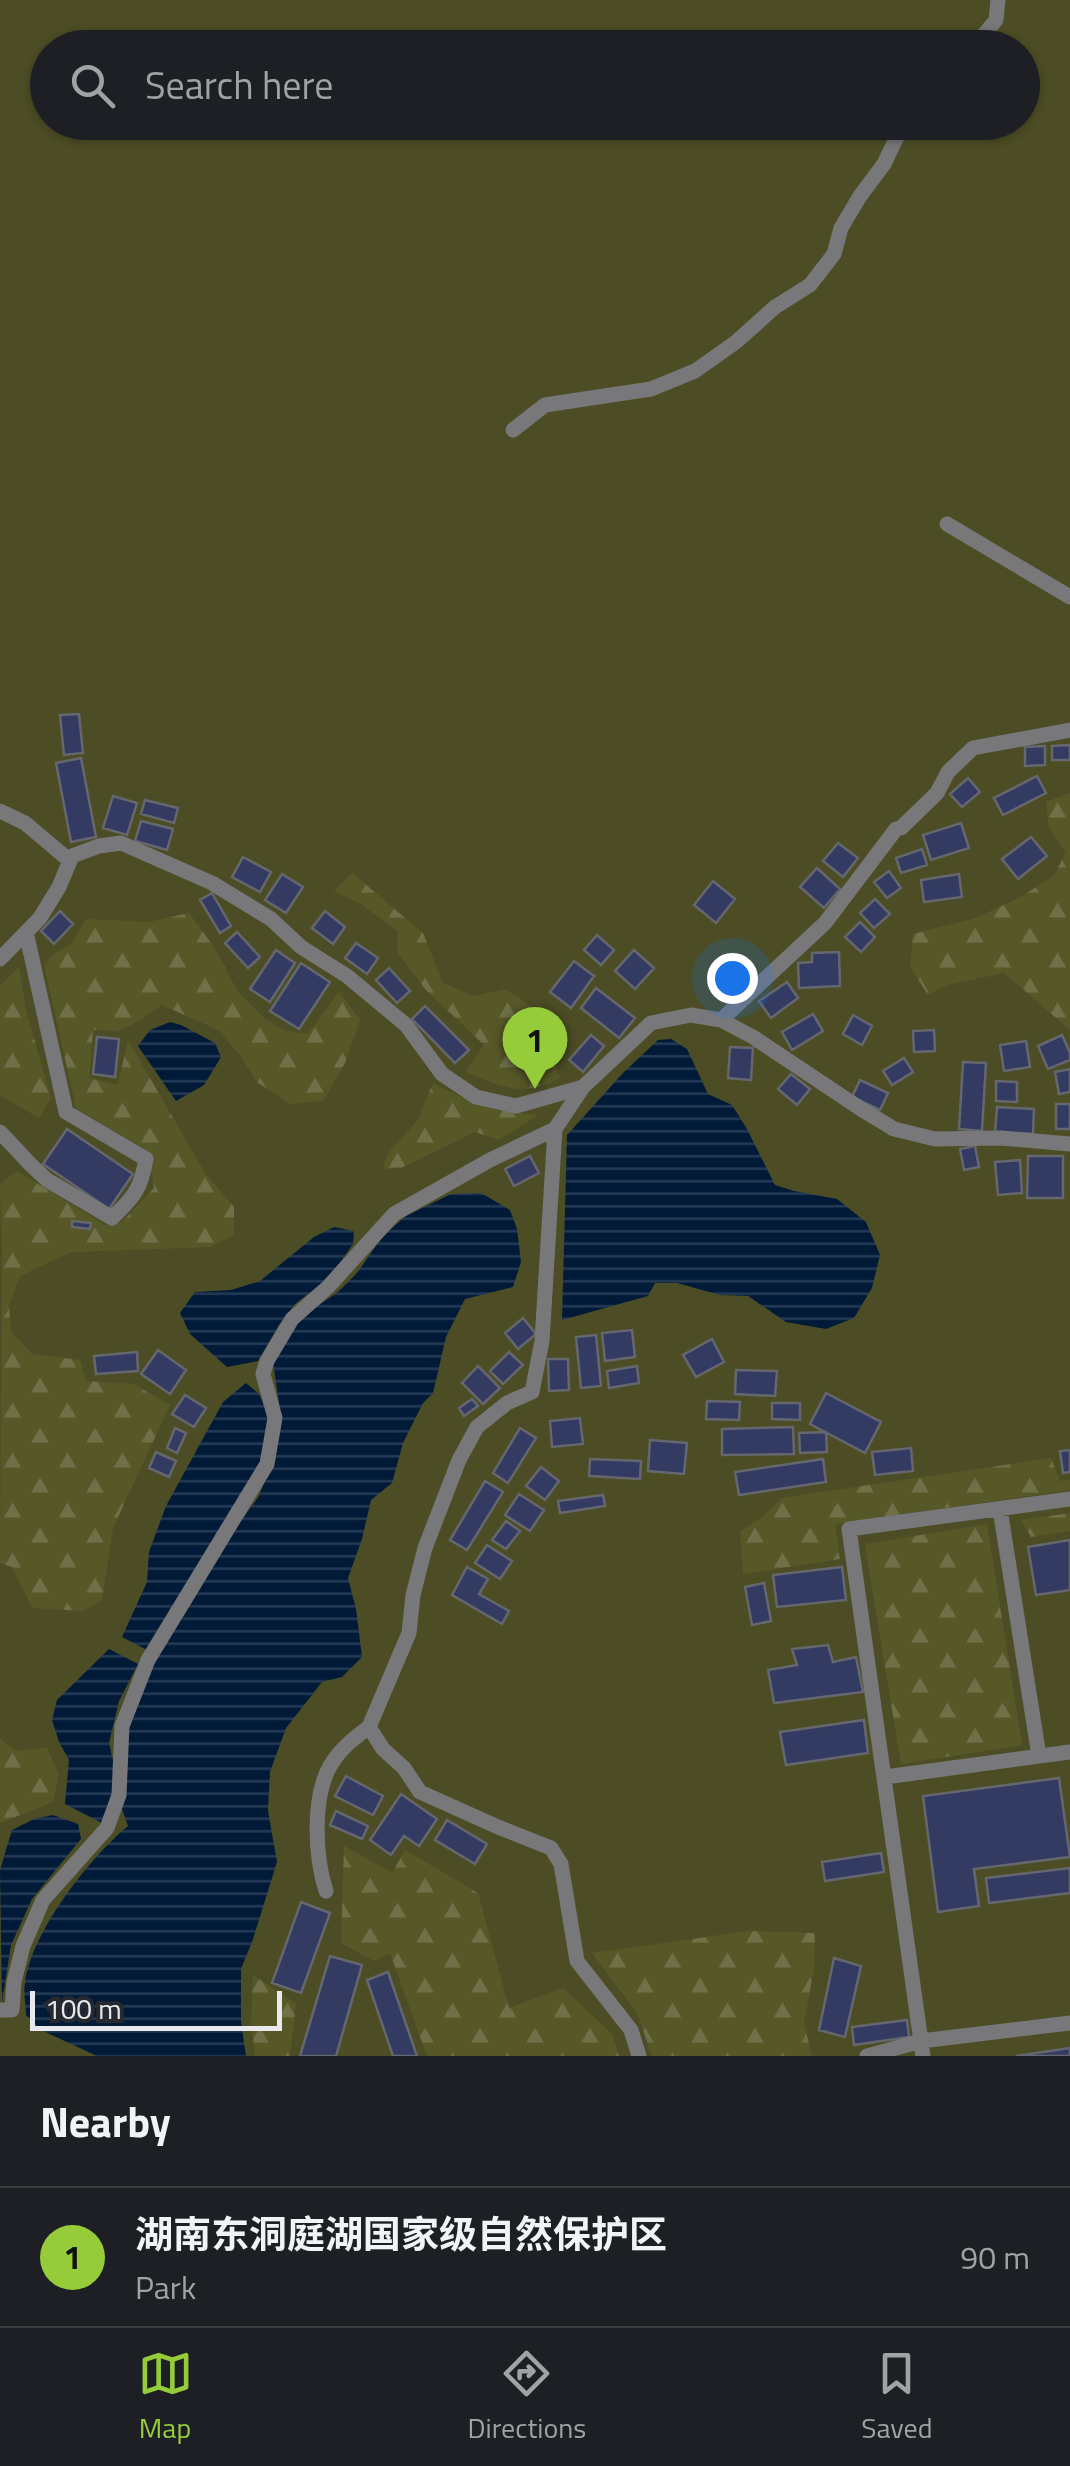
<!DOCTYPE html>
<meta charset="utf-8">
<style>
:root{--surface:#1d1f24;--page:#25272c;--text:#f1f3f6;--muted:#a0a2a6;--line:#3b3d41;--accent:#96cc3a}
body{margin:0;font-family:"Titillium Web","Noto Sans SC",sans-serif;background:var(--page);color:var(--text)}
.scale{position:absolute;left:30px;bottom:25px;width:252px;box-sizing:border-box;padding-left:10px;border:5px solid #e8e9ed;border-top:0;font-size:28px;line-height:35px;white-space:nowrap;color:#e8e9ed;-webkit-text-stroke:8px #272930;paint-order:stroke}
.you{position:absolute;left:732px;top:978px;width:35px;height:35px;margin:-25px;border:8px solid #fff;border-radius:50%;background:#1a73e8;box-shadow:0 0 0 15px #1a73e833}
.badge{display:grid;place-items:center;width:65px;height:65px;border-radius:50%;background:var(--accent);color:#111;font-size:32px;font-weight:700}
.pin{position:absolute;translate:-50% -82px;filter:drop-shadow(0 2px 5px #0008)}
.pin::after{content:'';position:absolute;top:52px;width:35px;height:30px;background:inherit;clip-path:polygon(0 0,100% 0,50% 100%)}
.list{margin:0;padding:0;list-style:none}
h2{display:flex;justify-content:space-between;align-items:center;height:130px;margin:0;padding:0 40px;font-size:42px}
h2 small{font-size:32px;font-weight:400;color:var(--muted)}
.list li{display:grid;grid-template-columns:65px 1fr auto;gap:30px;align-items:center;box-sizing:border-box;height:140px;padding:0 40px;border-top:2px solid var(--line)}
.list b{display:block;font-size:38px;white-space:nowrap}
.list p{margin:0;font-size:32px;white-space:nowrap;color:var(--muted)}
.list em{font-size:32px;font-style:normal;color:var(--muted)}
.icon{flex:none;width:55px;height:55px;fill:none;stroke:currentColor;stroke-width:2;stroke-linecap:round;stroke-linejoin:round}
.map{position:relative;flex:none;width:1070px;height:2056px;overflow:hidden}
.search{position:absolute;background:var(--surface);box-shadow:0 2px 8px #0004;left:30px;right:30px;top:30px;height:110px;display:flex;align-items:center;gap:25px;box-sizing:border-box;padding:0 35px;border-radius:55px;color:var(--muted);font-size:38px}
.sheet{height:270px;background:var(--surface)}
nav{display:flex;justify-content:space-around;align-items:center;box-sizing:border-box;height:140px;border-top:2px solid var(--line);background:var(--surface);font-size:28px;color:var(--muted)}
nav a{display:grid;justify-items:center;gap:5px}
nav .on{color:var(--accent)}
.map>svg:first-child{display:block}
.green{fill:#4c4d25;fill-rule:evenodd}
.forest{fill:url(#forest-firs)}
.water{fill:url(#water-rules)}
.building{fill:#343b63;stroke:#65676e;stroke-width:2.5}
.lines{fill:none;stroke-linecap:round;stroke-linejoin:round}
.street{stroke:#78787b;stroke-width:15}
</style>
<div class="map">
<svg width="1070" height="2056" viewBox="0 0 1070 2056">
<defs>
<pattern id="forest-firs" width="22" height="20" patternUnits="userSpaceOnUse" patternTransform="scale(2.5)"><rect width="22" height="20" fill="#575828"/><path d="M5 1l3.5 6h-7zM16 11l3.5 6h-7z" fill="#6f7048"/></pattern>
<pattern id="water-rules" width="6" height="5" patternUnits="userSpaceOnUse" patternTransform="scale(2.5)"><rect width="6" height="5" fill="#001a38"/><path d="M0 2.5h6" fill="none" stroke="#253b55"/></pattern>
</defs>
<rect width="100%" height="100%" fill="#272930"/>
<path class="green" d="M 0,0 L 1070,0 L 1070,2056 L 0,2056 ZM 48,48 L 1022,48 L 1022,122 L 48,122 Z"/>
<path class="forest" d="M 1070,793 L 1070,1030 L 1004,973 L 946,985 L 928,995 L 910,967 L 913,934 L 973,919 L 1017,899 L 1054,876 L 1066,852 L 1049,828 L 1046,802 Z
M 352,873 L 423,933 L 443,983 L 474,996 L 505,989 L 534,1008 L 560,1078 C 522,1098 503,1087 465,1072 L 484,1045 L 425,989 L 397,952 L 398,932 L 361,904 L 334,891 Z
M 189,913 L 214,947 L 238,992 L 265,1019 L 284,1030 L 308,1034 L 339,992 L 360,1020 L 345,1063 L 323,1101 L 290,1104 L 257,1082 L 240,1055 L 218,1030 L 162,1005 L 139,1021 L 118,1031 L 93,1030 L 89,1078 L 118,1085 L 128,1040 L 205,1173 L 234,1207 L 234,1235 L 210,1247 L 71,1252 L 20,1276 L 9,1305 L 11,1331 L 32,1354 L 80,1360 L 86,1381 L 134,1384 L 170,1405 L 113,1528 L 102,1600 L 84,1611 L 32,1608 L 12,1567 L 0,1563 L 2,1250 L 0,1184 L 17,1171 L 105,1225 L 122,1222 L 154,1188 L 148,1151 L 76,1108 L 44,965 L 53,954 L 71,944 L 86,919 L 149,922 Z
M 19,967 L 26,1010 L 51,1098 L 39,1118 L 0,1095 L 0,986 Z
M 433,1083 C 472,1104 494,1111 538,1115 L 499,1140 L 475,1132 L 401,1168 L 383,1169 L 388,1153 L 418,1120 Z
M 1051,1458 L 1060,1481 L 1070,1480 L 1070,1490 L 835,1524 L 840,1559 L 743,1574 L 740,1531 L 764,1516 L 781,1498 Z
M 1070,1513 L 1070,1531 L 1031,1537 L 1021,1520 Z
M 987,1524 L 1022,1745 L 901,1764 L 865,1544 Z
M 0,1739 L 16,1751 L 47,1748 L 59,1774 L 53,1802 L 0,1823 Z
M 344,1846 L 392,1873 L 405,1850 L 478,1893 L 509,2008 L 563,1988 L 612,2034 L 619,2056 L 427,2056 L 390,1953 L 374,1961 L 341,1943 Z
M 749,1931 L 815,1933 L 814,1968 L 804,2023 L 812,2056 L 652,2056 L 637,2013 L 592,1953 Z
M 253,1975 L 296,2004 L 290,2056 L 255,2056 L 251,2021 Z"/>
<path class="water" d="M 170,1022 L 181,1025 L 215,1043 L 221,1057 L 204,1085 L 176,1101 L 138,1046 L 150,1030 Z
M 671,1039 L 687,1049 L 708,1094 L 732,1105 L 747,1129 L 775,1185 L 794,1191 L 837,1199 L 866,1222 L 880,1255 L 872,1288 L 854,1318 L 826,1329 L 786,1322 L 748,1296 L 720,1295 L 677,1283 L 655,1283 L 648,1296 L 562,1320 L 567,1135 L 623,1073 L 658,1040 Z
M 481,1193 L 510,1210 L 517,1229 L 521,1262 L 513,1287 L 465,1299 L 446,1337 L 433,1393 L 423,1403 L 403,1443 L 392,1483 L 371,1500 L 362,1539 L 348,1578 L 356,1609 L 362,1657 L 342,1677 L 322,1682 L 286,1728 L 270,1772 L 268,1811 L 277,1862 L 253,1939 L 241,1969 L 241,2022 L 246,2056 L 97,2056 L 41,2030 L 26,2015 C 26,2005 23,1993 25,1983 C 31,1933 89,1858 128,1826 L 121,1806 L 128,1732 L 154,1660 L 186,1612 L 238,1525 L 259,1496 L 274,1457 L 281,1417 L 273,1362 L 297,1320 L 338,1292 L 357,1273 L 383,1236 L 406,1216 L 451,1194 Z
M 334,1227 L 354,1231 L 353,1244 L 330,1277 L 295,1304 L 279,1325 L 258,1361 L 227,1367 L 190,1334 L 180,1313 L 195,1292 L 231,1290 L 260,1281 L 314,1237 Z
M 246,1383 L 259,1394 L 270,1418 L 261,1464 L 149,1651 L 122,1637 L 147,1582 L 149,1552 L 166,1506 L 223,1402 Z
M 109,1649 L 138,1664 L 119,1701 L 109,1743 L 116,1774 L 113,1801 L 102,1823 L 65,1804 L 69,1760 L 59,1742 L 52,1720 L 57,1700 Z
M 53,1815 L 78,1824 L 81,1839 L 32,1899 L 11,1945 L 2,2002 L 0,1870 L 12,1830 L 34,1819 Z"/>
<path class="building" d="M 79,714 L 83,753 L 64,755 L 60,715 Z
M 1070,745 L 1070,760 L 1052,760 L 1052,746 Z
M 1045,746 L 1045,765 L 1025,766 L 1025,747 Z
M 81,758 L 96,837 L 71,842 L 56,763 Z
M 1037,776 L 1046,793 L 1003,815 L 994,798 Z
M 968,778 L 980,792 L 962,807 L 950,794 Z
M 113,796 L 137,803 L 127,835 L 103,828 Z
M 145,800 L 178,808 L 174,823 L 141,814 Z
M 141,821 L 173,829 L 167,850 L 135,841 Z
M 961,823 L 969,848 L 931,860 L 923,835 Z
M 1031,837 L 1047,856 L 1018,879 L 1002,859 Z
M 838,843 L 858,858 L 843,877 L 823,861 Z
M 922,849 L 927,865 L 901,873 L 896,858 Z
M 243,857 L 271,872 L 260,892 L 232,877 Z
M 817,868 L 840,889 L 824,908 L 800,887 Z
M 889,871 L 901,888 L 887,898 L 874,882 Z
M 282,874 L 303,887 L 286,913 L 265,900 Z
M 959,874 L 962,897 L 924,902 L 921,880 Z
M 713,881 L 735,899 L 716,923 L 694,905 Z
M 212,893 L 231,926 L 220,933 L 200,900 Z
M 875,899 L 890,914 L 874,928 L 860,913 Z
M 60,911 L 73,924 L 54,944 L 41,931 Z
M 325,911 L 345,927 L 333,944 L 312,928 Z
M 860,922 L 875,937 L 861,952 L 845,937 Z
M 237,932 L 260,957 L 248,968 L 225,943 Z
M 597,935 L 614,950 L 601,965 L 584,950 Z
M 356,943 L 378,958 L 367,974 L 345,958 Z
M 276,950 L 295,963 L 270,1002 L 250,989 Z
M 634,950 L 654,968 L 635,989 L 615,971 Z
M 839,952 L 840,986 L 799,988 L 798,963 L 812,962 L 812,953 Z
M 574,961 L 594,976 L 571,1008 L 550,992 Z
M 301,963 L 330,982 L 299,1029 L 270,1011 Z
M 389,968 L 410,991 L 397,1003 L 376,980 Z
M 787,982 L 798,998 L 771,1018 L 759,1001 Z
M 596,988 L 635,1018 L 619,1038 L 581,1008 Z
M 425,1006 L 469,1050 L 455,1063 L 412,1019 Z
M 813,1014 L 823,1031 L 792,1050 L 782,1032 Z
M 853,1015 L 872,1026 L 862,1045 L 843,1034 Z
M 934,1030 L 935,1051 L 914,1052 L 913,1031 Z
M 591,1035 L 604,1046 L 583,1072 L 569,1060 Z
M 1062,1035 L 1070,1053 L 1070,1060 L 1048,1069 L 1038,1046 Z
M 97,1037 L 119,1039 L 115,1077 L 93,1074 Z
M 1026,1041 L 1030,1067 L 1004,1071 L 1000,1045 Z
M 730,1047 L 753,1048 L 751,1080 L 728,1078 Z
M 904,1058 L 913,1072 L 892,1085 L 883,1071 Z
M 963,1062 L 986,1063 L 982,1131 L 959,1129 Z
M 1070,1069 L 1070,1092 L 1059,1094 L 1055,1072 Z
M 791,1074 L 810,1089 L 797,1105 L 778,1089 Z
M 860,1080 L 888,1093 L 880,1110 L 852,1097 Z
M 996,1081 L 1017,1082 L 1017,1102 L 996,1101 Z
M 1056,1104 L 1070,1104 L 1070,1129 L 1056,1129 Z
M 997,1107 L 1034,1109 L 1033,1134 L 995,1132 Z
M 67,1129 L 133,1174 L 109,1209 L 43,1164 Z
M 975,1146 L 979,1167 L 964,1170 L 960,1149 Z
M 530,1156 L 539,1173 L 514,1186 L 505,1169 Z
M 1028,1156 L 1063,1156 L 1063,1198 L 1027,1198 Z
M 1020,1160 L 1022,1193 L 998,1195 L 995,1162 Z
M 72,1221 L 91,1223 L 90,1229 L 72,1227 Z
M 523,1318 L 536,1334 L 518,1349 L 505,1333 Z
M 632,1330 L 635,1357 L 605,1361 L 602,1333 Z
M 596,1335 L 601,1386 L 581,1388 L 576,1337 Z
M 712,1339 L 724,1362 L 696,1377 L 683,1355 Z
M 158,1350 L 186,1370 L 170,1394 L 141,1374 Z
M 137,1352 L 138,1371 L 96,1374 L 94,1356 Z
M 509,1352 L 523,1365 L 503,1384 L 490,1371 Z
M 548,1359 L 568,1359 L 569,1390 L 549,1391 Z
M 478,1366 L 500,1388 L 483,1404 L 462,1383 Z
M 637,1366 L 639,1383 L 609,1388 L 607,1371 Z
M 736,1370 L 777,1371 L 775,1396 L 735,1394 Z
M 826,1393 L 881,1422 L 865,1453 L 810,1424 Z
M 185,1395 L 206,1408 L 194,1427 L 172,1414 Z
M 472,1399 L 478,1406 L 464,1416 L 459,1408 Z
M 707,1401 L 740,1402 L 739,1420 L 706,1419 Z
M 772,1403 L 800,1403 L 800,1420 L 772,1419 Z
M 580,1418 L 583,1444 L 552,1447 L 550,1421 Z
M 793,1427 L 794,1454 L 722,1455 L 722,1429 Z
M 175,1428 L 186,1433 L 177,1453 L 167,1448 Z
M 520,1428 L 536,1438 L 508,1483 L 493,1473 Z
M 826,1432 L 827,1452 L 800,1453 L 799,1433 Z
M 650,1440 L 687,1443 L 684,1474 L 648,1471 Z
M 911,1448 L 913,1471 L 875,1475 L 872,1452 Z
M 1070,1450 L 1070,1472 L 1063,1473 L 1060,1451 Z
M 156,1452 L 176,1461 L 169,1477 L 149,1468 Z
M 590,1459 L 641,1461 L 640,1479 L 589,1476 Z
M 823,1459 L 826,1482 L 739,1495 L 735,1472 Z
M 541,1467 L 559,1481 L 545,1500 L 526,1486 Z
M 485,1481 L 503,1492 L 467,1550 L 450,1540 Z
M 519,1494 L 544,1510 L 530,1531 L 505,1515 Z
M 603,1495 L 605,1506 L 560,1513 L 558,1501 Z
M 506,1521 L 520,1531 L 506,1549 L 492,1540 Z
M 1070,1540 L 1070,1590 L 1036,1595 L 1028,1547 Z
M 487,1545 L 512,1561 L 500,1579 L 475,1563 Z
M 467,1567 L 488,1579 L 479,1594 L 509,1611 L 502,1624 L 452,1595 Z
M 842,1567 L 846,1600 L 777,1607 L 773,1575 Z
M 764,1583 L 771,1621 L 752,1625 L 745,1587 Z
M 828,1645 L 833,1662 L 856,1657 L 863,1692 L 774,1703 L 768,1670 L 797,1665 L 792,1649 Z
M 864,1720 L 868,1753 L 786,1765 L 780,1732 Z
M 346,1776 L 383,1796 L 373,1815 L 335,1796 Z
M 1059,1778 L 1070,1857 L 974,1869 L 979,1906 L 938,1912 L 923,1796 Z
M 401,1794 L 437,1819 L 419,1846 L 404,1836 L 391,1855 L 370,1840 Z
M 336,1811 L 368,1826 L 362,1839 L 330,1825 Z
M 447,1820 L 487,1844 L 475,1864 L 435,1840 Z
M 881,1853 L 884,1872 L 825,1881 L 822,1862 Z
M 1070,1868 L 1070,1893 L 989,1903 L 986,1878 Z
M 301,1902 L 330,1913 L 301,1993 L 272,1983 Z
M 330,1956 L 362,1965 L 336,2056 L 300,2056 Z
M 834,1958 L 861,1966 L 845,2037 L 819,2030 Z
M 388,1972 L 417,2056 L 393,2056 L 367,1980 Z
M 907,2020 L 909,2037 L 854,2045 L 852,2027 Z
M 1070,2048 L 1070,2056 L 1016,2056 Z"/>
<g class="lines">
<path class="street" d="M 973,48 L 996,20 L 998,0
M 513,430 L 545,405 L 651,389 L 695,371 L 736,342 L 775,307 L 810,285 L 834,254 L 841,228 L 860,196 L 884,164 L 904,122
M 947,524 L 1070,597
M 0,811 L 25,823 L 70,861
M 0,959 L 40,918 L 59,887 L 72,856 L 99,846 L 121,843 L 212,883 L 271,919 L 301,947 L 347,976 L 406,1025 L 442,1074 L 476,1097 L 516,1106 L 583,1087
M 721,1020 L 825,923 L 896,829 L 901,828 L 937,793 L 948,772 L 973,748 L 1070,730
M 0,1132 L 31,1165 L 47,1180 L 112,1218 C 134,1197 141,1189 146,1159 L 66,1112 L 26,932
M 1000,1509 L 1039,1756
M 885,1777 L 1070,1752
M 326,1891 C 315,1857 312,1798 330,1766 C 340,1749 353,1739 369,1727
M 0,2010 L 12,2010 L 14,1982 L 23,1946 L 43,1900 L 107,1828 L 119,1795 L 122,1726 L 148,1660 L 267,1464 L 275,1418 L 263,1374 L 267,1361 L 292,1319 L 328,1287 L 394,1214 L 490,1160 L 555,1129
M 639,2056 L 631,2030 L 577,1961 L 561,1864 L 551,1848 L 498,1827 L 420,1792 L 404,1768 L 383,1749 L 369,1727 L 409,1633 L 413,1595 L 425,1548 L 459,1460 L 477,1427 L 507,1403 L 532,1392 L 542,1341 L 555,1129 L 583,1087 L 651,1023 L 691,1015 L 721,1020 L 753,1037 L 861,1109 L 894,1129 L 935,1139 L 1001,1138 L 1070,1144
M 867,2056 L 921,2041 L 1070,2023
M 923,2056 L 849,1529 L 1070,1499"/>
</g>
</svg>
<div class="scale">100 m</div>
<div class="you"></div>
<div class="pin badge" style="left:535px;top:1089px">1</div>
<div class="search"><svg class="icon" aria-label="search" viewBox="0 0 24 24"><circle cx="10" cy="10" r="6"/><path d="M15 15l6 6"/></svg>Search here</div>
</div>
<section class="sheet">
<h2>Nearby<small></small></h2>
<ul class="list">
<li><span class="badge">1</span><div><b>湖南东洞庭湖国家级自然保护区</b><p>Park</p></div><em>90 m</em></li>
</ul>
</section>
<nav>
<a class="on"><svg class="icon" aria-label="map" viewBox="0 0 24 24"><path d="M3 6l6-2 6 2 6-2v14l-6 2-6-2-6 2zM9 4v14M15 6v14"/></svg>Map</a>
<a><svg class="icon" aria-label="directions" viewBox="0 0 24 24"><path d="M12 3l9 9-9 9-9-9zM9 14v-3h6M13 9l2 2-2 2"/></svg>Directions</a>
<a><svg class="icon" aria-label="saved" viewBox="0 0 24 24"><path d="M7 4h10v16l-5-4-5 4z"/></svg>Saved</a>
</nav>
